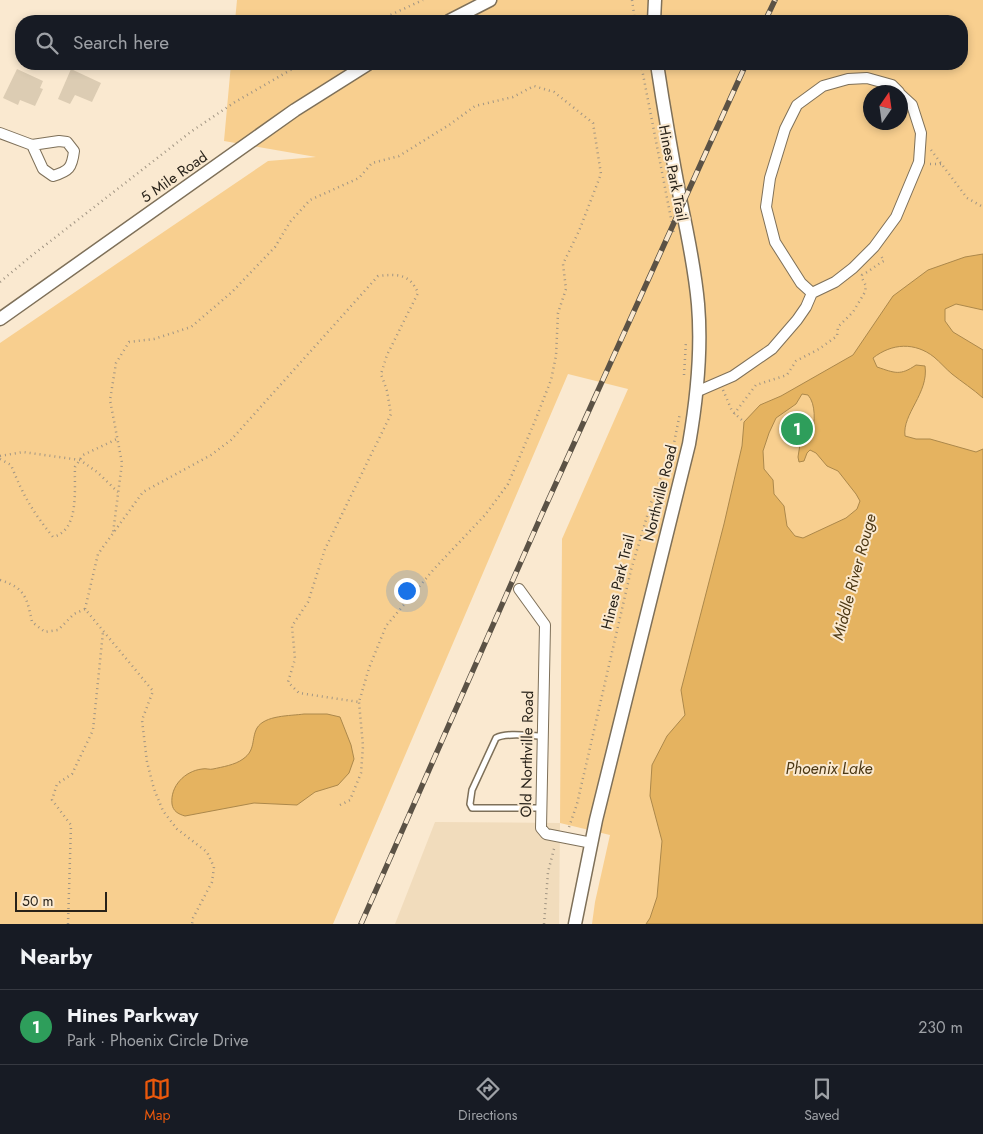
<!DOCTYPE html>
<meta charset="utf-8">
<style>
:root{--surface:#171b24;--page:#242831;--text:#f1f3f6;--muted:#9ea1a6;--line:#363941;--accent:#ea580c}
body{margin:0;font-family:Jost,sans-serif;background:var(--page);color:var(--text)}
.compass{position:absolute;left:863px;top:85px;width:45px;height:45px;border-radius:50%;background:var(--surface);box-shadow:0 2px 8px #0003;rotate:13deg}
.scale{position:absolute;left:15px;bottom:12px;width:92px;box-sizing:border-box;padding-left:5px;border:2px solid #282219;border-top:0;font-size:14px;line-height:18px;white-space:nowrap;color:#282219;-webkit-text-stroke:4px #fae9d0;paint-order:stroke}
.you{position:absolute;left:406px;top:590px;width:18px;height:18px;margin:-12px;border:4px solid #fff;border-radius:50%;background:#1a73e8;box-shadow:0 0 0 8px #1a73e833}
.badge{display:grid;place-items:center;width:32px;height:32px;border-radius:50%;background:var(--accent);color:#fff;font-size:16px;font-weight:700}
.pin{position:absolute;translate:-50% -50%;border:2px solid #fff;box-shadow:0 1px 5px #0006}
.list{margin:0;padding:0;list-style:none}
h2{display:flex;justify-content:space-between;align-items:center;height:65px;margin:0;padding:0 20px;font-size:21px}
h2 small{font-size:16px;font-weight:400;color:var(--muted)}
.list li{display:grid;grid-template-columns:32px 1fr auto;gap:15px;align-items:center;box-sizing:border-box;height:75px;padding:0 20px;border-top:1px solid var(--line)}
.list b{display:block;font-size:19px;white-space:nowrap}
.list p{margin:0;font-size:16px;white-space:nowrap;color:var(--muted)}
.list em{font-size:16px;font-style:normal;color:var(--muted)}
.icon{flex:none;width:28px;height:28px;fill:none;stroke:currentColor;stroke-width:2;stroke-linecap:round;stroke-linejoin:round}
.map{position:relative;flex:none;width:983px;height:924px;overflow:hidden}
.search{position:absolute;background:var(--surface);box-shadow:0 2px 8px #0003;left:15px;right:15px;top:15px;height:55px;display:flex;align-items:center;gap:12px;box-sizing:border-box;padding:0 18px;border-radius:20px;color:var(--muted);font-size:19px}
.sheet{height:140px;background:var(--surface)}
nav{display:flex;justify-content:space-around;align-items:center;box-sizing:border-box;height:70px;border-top:1px solid var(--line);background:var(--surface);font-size:14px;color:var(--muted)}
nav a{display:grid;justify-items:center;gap:2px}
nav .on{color:var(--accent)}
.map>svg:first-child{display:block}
.built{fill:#f1dcbc}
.green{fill:#f8cf8f;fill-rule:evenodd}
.water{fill:#e5b360;stroke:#ac884b;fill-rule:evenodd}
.building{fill:#dcccb3}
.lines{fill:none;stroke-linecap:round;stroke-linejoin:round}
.service-casing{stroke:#7e7059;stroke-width:8}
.minor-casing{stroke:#7e7059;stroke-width:12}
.tertiary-casing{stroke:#7e7059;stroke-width:15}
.path{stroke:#a19583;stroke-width:2.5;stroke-dasharray:1 4;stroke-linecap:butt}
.service{stroke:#fff;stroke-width:5}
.minor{stroke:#fff;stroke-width:10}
.tertiary{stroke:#fff;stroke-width:12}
.rail-casing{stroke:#5b5245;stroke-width:5.5}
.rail{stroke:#fae9d0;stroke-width:4;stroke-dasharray:11;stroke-linecap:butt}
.labels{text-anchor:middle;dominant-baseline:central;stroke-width:4;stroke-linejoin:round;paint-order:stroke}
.street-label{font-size:15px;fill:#282219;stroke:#fae9d0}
.water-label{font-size:16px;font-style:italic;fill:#4c3814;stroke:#fae9d0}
</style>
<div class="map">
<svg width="983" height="924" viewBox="0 0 983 924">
<rect width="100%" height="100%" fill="#fae9d0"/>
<path class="built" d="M 435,822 L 560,823 L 559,924 L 395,924 Z"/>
<path class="green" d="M 237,0 L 983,0 L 983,924 L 592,924 L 595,902 L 610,835 L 560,823 L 562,539 L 628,389 L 568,374 L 333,924 L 0,924 L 0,343 L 268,161 L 316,157 L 224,141 L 231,64 L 962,64 L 962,21 L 235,21 ZM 870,92 L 900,92 L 900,122 L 870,122 Z"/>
<path class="water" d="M 983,254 L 983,310 L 956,304 L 945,309 L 945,321 L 953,332 L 983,350 L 983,398 C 973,389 962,382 952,374 C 946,369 940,362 934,357 C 915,342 892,343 873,358 L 877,367 C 895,373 900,376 916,365 L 925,366 C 929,393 902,414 905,436 L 916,439 L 930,439 L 976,452 L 983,449 L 983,924 L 646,924 L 650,918 L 657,897 L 662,841 L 650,796 L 652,765 L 667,736 L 685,715 L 681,690 L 724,524 L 742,446 L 744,422 L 760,405 L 781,396 L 853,355 L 893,296 L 928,270 L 965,257 ZM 802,394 L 808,395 C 816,404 815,422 812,434 L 807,437 L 803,435 L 801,438 L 798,457 L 799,462 L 804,461 L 807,453 L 810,450 L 816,453 L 827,466 L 838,471 L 856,494 L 860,501 L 857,509 L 846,518 L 803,538 L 795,536 L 787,526 L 784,506 L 774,494 L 773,480 L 764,469 L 763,451 L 769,433 L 776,418 L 796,404 Z
M 304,714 L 327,714 L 340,717 L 351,745 L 354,759 L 349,773 L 338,785 L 315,792 L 297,805 L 254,803 L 185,816 C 178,814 173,811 172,804 C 170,786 185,771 202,769 C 206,768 210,770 213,769 C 222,767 235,765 243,759 C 256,750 251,739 257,728 C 265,715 290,716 304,714 Z"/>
<path class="building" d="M 17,69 L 43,81 L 40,88 L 43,89 L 35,106 L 20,100 L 18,105 L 3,98 Z
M 71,69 L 101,83 L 92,102 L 75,95 L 70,104 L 58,99 Z"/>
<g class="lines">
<g class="service-casing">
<path id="service" d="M 541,808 L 472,808 L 470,804 L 472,790 L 496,738 C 506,732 531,736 543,736"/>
</g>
<g class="minor-casing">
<path id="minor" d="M 899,92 L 892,85 L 867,78 L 848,79 L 823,86 L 797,105 L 785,129 L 770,178 L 766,207 L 775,242 L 801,283 L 812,293 L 835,282 L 853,268 L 874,247 L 896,217 L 919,162 L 921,133 L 912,105 L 900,94
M 0,133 L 32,145 L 59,141 L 67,142 L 74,151 C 72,168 69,171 53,176 L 43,169 L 32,145
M 696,392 L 733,376 L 772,349 L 797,320 L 806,307 L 812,293
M 519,589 L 545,625 L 541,828 L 546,834 L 592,843"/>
</g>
<g class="tertiary-casing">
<path id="tertiary" d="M 449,21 L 490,0
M 654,21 L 655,0
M 0,319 L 295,110 L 368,64
M 575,924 L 596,820 L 689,444 C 697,398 702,351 698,304 C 695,270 688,236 681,203 C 672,156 664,110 657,64"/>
</g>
<path class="path" d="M 632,0 L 635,21
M 377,21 L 423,0
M 641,64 L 674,234
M 931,150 L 967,198 L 983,207
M 930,164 L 941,164
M 0,282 L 30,257 L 192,131 L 235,102 L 301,64
M 684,375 L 686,341
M 723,390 L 732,411 L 744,422
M 734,414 L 756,385 L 787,375 L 796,361 L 819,349 L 837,336 L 838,327 L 853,312 L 865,292 L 866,286 L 862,278 L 862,275 C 870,271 876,265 884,261 L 881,256
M 0,456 L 23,452 L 80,460 L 97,472 L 118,492
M 0,459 L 11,465 C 23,495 32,511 53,537 C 80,530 74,489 75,467 L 83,455 L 117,439
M 0,580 C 26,588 27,599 32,622 L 45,632 L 58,630 L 74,614 L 85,609 L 153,691 L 142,720 L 147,762 L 154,789 L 163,811 L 177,829 L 207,852 L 214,867 L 212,882 L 193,918 L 192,924
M 85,609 L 98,554 L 143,492 L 211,455 L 231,440 L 378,276 C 396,274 410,273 418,293 L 387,355 L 381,374 L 387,391 L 391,414 L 325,549 L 308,602 L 292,626 L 295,659 L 288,682 L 299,693 L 359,702 L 369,668 L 386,626 L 434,569 L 485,515 L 508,484 L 535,421 L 551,380 L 556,356 L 558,313 L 566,289 L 563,264 L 579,231 L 601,174 L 593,123 L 554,92 L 534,86 L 513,97 L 475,106 L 449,125 L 399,156 L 372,163 L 359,178 L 310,200 L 290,222 L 275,247 L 232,292 L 191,327 L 154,339 L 129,342 L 116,363 L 110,400 L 122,463 L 113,533
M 340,805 L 350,800 L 361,773 L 363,746 L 359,702
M 569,827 L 577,804 L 631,570 L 651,503 L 674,443 L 680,413
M 68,924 L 71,825 L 52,800 L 57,784 L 72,774 L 93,730 L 103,632
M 544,924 L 548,872 L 555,845"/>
<use href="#service" class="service"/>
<use href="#minor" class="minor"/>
<use href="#tertiary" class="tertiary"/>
<g class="rail-casing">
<path id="rail" d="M 765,21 L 775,0
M 361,924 L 542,514 L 746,64"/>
</g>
<use href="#rail" class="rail"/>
</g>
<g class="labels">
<g class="street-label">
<text transform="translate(673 173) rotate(79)">Hines Park Trail</text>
<text transform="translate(174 177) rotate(-35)">5 Mile Road</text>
<text transform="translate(660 493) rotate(-76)">Northville Road</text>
<text transform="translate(618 582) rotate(-76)">Hines Park Trail</text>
<text transform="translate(527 754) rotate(-89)">Old Northville Road</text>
</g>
<g class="water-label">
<text transform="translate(854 577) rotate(-75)">Middle River Rouge</text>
<text x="829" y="768">Phoenix Lake</text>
</g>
</g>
</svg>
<svg class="compass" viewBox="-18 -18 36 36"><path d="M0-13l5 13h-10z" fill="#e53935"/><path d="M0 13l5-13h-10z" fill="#9ea1a6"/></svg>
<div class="scale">50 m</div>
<div class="you"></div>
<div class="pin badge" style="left:797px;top:429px;background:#2e9e5b">1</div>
<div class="search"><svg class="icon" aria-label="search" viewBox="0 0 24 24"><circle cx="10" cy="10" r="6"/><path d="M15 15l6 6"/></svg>Search here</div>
</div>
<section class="sheet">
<h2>Nearby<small></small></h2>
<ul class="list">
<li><span class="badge" style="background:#2e9e5b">1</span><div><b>Hines Parkway</b><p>Park · Phoenix Circle Drive</p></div><em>230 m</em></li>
</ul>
</section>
<nav>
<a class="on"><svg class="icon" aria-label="map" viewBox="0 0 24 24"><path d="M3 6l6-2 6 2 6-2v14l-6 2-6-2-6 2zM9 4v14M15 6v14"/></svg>Map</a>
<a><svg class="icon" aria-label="directions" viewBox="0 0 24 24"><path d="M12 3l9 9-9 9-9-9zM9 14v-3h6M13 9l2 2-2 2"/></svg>Directions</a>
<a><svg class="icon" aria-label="saved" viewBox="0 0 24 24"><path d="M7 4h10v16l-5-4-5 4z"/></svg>Saved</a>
</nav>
